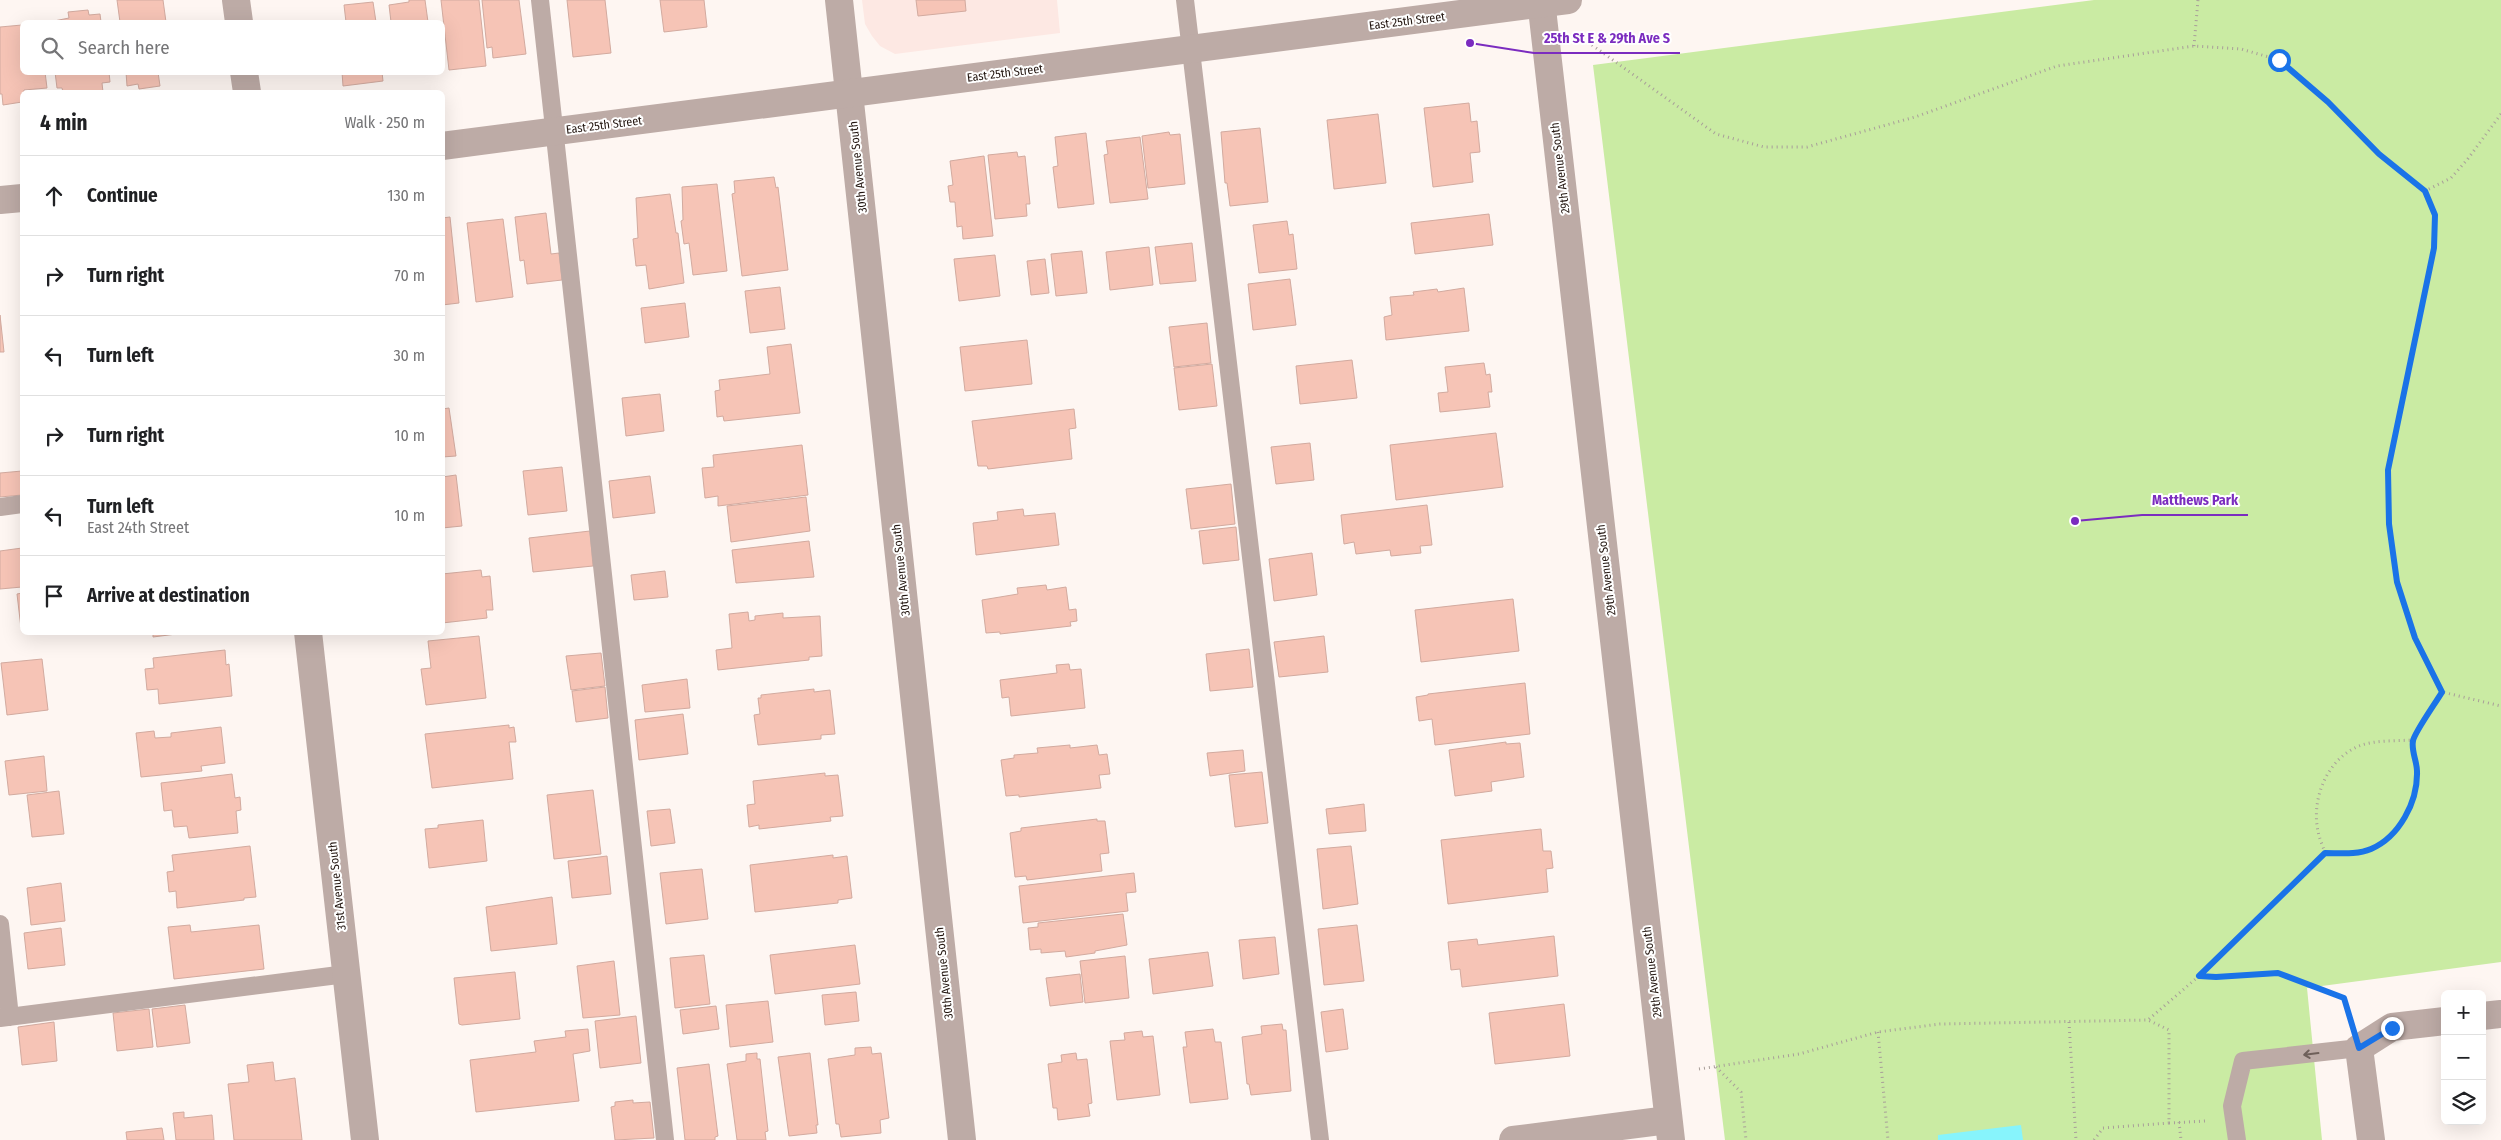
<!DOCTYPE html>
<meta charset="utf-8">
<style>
:root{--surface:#fff;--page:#f6f6f6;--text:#202124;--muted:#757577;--line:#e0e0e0}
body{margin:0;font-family:"Fira Sans Condensed",sans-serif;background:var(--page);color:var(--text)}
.controls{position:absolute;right:15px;bottom:15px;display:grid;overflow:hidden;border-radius:8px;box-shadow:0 5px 20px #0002}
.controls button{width:45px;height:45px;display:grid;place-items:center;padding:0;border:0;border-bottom:1px solid var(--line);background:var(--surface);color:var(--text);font:25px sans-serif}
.stop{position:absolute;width:15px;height:15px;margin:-11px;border:4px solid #1a73e8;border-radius:50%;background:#fff}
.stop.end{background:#1a73e8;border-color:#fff;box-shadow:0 1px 5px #0008}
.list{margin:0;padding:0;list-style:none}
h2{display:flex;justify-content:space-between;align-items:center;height:65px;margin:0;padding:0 20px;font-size:21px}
h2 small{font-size:16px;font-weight:400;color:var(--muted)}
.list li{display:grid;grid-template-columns:32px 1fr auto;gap:15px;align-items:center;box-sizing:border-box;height:80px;padding:0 20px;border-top:1px solid var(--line)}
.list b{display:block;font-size:19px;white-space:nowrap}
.list p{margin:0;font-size:16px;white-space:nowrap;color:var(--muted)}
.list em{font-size:16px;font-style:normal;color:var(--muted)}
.icon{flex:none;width:28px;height:28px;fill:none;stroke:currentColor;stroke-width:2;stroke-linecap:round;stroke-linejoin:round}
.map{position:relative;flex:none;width:2501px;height:1140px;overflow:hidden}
.search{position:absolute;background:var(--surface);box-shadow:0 5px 20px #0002;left:20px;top:20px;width:425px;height:55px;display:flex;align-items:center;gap:12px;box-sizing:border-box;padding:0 18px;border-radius:8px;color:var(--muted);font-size:19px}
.panel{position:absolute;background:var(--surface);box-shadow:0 5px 20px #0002;left:20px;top:90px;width:425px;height:545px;border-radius:8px}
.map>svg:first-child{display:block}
.commercial{fill:#fde8e3}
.green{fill:#caeba3}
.water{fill:#87f4fc}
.building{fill:#f6c4b6;stroke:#d2aa9f}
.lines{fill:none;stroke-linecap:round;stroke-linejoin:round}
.path{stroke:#a89e99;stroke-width:3;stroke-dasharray:1 4;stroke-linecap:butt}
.service{stroke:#bdaba6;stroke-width:18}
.minor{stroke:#bdaba6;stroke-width:28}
.tertiary{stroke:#bdaba6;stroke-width:28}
.oneway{stroke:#6f605a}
.route{stroke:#1a73e8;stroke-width:6}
.labels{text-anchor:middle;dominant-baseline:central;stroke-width:4;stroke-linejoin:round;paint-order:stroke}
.street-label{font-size:12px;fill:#21140e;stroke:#fff}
.leader{fill:none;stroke:#7b2cbf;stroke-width:2}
.callout-dot{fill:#7b2cbf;stroke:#fff;stroke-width:2}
.callout-label{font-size:14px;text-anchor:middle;font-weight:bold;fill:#7b2cbf;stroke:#fff;stroke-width:4;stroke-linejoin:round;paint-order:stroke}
</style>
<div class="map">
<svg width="2501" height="1140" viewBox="0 0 2501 1140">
<rect width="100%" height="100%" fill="#fef6f2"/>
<path class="commercial" d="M 862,0 L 1057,0 L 1060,33 L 895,54 L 880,46 L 872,36 L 865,24 Z"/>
<path class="green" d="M 2094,0 L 2501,0 L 2501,962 L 2307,988 L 2322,1140 L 1725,1140 L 1593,65 Z"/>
<path class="water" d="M 2021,1125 L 2023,1140 L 1938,1140 L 1938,1135 Z"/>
<path class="building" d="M 117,0 L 163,0 L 166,22 L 120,22 Z
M 409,0 L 425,0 L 428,22 L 391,22 L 389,5 L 409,2 Z
M 441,0 L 479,0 L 486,66 L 449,70 Z
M 482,0 L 519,0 L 526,54 L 493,58 L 492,47 L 487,48 Z
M 567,0 L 605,0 L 611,53 L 573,57 Z
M 660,0 L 704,0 L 707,27 L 664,32 Z
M 916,0 L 965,0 L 966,11 L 918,16 Z
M 373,2 L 376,22 L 346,22 L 344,5 Z
M 88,10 L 89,15 L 100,14 L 101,22 L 49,22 L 69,18 L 68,12 Z
M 22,25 L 22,72 L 45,72 L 47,88 L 24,90 L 22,102 L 3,105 L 2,94 L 0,94 L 0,27 Z
M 55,72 L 109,72 L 110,82 L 102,83 L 103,92 L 63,92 L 62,88 L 57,88 Z
M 126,72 L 158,72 L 160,86 L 139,89 L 138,84 L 127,86 Z
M 342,72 L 382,72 L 383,81 L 343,86 Z
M 1469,103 L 1471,122 L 1477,121 L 1480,152 L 1470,153 L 1473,182 L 1433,187 L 1424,108 Z
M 1378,114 L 1386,183 L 1334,189 L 1327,120 Z
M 1260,128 L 1268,202 L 1230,206 L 1227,183 L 1225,183 L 1221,132 Z
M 1169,132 L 1170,135 L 1180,134 L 1185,184 L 1148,188 L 1142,136 Z
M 1086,133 L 1094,204 L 1058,208 L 1053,167 L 1058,166 L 1055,137 Z
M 1140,137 L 1148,199 L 1110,203 L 1104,155 L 1108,154 L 1106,141 Z
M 1017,152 L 1018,157 L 1025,156 L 1030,204 L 1026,204 L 1027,216 L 995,219 L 988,155 Z
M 984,156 L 993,236 L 963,239 L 962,226 L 957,227 L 955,202 L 950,202 L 948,186 L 953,185 L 950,161 Z
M 774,177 L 776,188 L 778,187 L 788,270 L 742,276 L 732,194 L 735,193 L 734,181 Z
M 717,184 L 727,271 L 693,275 L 689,243 L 684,244 L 681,221 L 683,220 L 682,187 Z
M 670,194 L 676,233 L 678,233 L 684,283 L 649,289 L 646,265 L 636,266 L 633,239 L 638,238 L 636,198 Z
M 546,213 L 551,254 L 559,253 L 562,280 L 527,284 L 524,260 L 520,261 L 515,217 Z
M 1489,214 L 1493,245 L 1415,254 L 1411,223 Z
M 450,217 L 459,303 L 442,305 L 442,218 Z
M 503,219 L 513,297 L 476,302 L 467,223 Z
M 1287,221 L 1289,235 L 1293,234 L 1297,269 L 1259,273 L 1253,225 Z
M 1192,243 L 1196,281 L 1160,284 L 1155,247 Z
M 1149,247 L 1153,285 L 1110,290 L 1106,252 Z
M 1082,251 L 1087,293 L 1056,296 L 1051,254 Z
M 995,255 L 1000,296 L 959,301 L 954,259 Z
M 1045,259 L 1049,293 L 1031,295 L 1027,261 Z
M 1290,279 L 1296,325 L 1253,330 L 1248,284 Z
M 780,287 L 785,329 L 750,333 L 745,291 Z
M 1464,288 L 1469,331 L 1386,340 L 1384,317 L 1392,315 L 1390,297 L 1414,295 L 1413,292 L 1437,289 L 1438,292 Z
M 685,303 L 689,337 L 645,343 L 641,308 Z
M 0,315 L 4,352 L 0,352 Z
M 1207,323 L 1211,363 L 1174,367 L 1169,327 Z
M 1027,340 L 1032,384 L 965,391 L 960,347 Z
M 791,344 L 800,413 L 724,421 L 723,416 L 717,417 L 715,391 L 720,390 L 719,380 L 770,374 L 767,347 Z
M 1352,360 L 1357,398 L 1300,404 L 1296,366 Z
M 1484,363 L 1486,375 L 1490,374 L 1492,392 L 1488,392 L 1490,407 L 1440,412 L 1438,393 L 1448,392 L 1445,367 Z
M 1212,364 L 1217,406 L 1179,410 L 1174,368 Z
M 660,394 L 664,431 L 626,436 L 622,398 Z
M 449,408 L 456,456 L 442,457 L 442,409 Z
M 1074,409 L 1076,428 L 1069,429 L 1072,459 L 988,469 L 987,466 L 978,466 L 972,421 Z
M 1496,433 L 1503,487 L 1396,500 L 1390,445 Z
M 1310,443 L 1314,480 L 1276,484 L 1271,447 Z
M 802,445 L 808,495 L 718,506 L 718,496 L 705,498 L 702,468 L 714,467 L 713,455 Z
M 562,467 L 567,511 L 528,515 L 523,471 Z
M 22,471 L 22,495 L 0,497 L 0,473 Z
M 456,475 L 462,526 L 442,528 L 442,477 Z
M 650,476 L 655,513 L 613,518 L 609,481 Z
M 1231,484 L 1235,524 L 1191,529 L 1186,489 Z
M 806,497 L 810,531 L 731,542 L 727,506 Z
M 1427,505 L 1432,545 L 1420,546 L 1421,553 L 1391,556 L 1390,550 L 1356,554 L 1354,542 L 1344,544 L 1341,515 Z
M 1023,509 L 1024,516 L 1055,513 L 1059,545 L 976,555 L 973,523 L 998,520 L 997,512 Z
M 1236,527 L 1239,560 L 1203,564 L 1199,531 Z
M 590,531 L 593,566 L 533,572 L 529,538 Z
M 809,541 L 814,577 L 736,583 L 732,550 Z
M 22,548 L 22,587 L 0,589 L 0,551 Z
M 1312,553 L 1317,595 L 1274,601 L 1269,559 Z
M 481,570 L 482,577 L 490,576 L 493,610 L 486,610 L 487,618 L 442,623 L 442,574 Z
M 665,571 L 668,597 L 634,600 L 631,575 Z
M 1046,585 L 1047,590 L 1066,587 L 1069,610 L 1076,609 L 1077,621 L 1070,622 L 1071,626 L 1000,634 L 1000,632 L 986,633 L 982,600 L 1018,594 L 1017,588 Z
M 22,593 L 22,628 L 21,628 L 17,594 Z
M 1513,599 L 1519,651 L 1421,662 L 1415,610 Z
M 748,612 L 749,621 L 755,620 L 755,616 L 783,613 L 783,618 L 820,616 L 822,656 L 809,657 L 809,660 L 718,670 L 716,650 L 732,648 L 729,614 Z
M 153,632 L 192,632 L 153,637 Z
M 479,636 L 486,698 L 426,705 L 421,669 L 431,668 L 428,641 Z
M 1324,636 L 1328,672 L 1279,677 L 1274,642 Z
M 1249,649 L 1253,687 L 1210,691 L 1206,654 Z
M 225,650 L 226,665 L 229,664 L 232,696 L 159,704 L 158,689 L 147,690 L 145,669 L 154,668 L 153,658 Z
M 601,653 L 605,686 L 571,690 L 566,656 Z
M 42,659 L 48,710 L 7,715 L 1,663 Z
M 1069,664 L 1070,670 L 1081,669 L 1085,708 L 1011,716 L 1009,697 L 1002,698 L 1000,680 L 1057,673 L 1056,665 Z
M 687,679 L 690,708 L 645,712 L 642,685 Z
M 1525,683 L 1530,734 L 1435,745 L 1432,719 L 1419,721 L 1416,697 L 1428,695 L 1428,694 Z
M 605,687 L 608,718 L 576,722 L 572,691 Z
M 814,689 L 814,692 L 830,690 L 835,734 L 821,735 L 821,739 L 758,745 L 754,715 L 760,714 L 758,698 L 761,698 L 761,695 Z
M 683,714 L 688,754 L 639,760 L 635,720 Z
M 509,725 L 509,728 L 514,727 L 516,742 L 509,742 L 513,779 L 432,788 L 425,734 Z
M 221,727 L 225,763 L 201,766 L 202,771 L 141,777 L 136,733 L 154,731 L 155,738 L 171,737 L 171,733 Z
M 1506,742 L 1506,744 L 1520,743 L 1524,777 L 1491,782 L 1492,791 L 1455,796 L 1449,750 Z
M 1070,745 L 1070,748 L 1097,745 L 1099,755 L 1107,754 L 1110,774 L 1099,775 L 1101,788 L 1019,797 L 1019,795 L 1006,796 L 1001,760 L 1014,758 L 1014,755 L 1038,753 L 1037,748 Z
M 1243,750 L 1245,771 L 1210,776 L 1207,753 Z
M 44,756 L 47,791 L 9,795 L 5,761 Z
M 1262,772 L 1268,823 L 1235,827 L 1229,775 Z
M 825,773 L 825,776 L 838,775 L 843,816 L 830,817 L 831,821 L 759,829 L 759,825 L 749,827 L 747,805 L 755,804 L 753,781 Z
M 232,774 L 235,798 L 240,797 L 241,810 L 236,811 L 238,833 L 189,838 L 187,826 L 174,827 L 172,810 L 164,811 L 161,783 Z
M 593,790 L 601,854 L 554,859 L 547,795 Z
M 59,791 L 64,834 L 32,837 L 27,795 Z
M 1364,804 L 1366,831 L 1329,834 L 1326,809 Z
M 670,809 L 675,843 L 651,846 L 647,811 Z
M 1097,819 L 1097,821 L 1105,821 L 1109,853 L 1100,854 L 1102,871 L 1027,880 L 1026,876 L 1015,877 L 1010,833 L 1021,831 L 1021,828 Z
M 483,820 L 487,861 L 429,868 L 425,829 L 438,828 L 438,825 Z
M 1541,829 L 1543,851 L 1551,851 L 1553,868 L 1546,869 L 1548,892 L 1448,904 L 1441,840 Z
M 250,846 L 256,897 L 244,898 L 244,900 L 177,908 L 176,891 L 169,892 L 167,872 L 174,871 L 172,855 Z
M 1351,846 L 1358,904 L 1323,909 L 1317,849 Z
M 833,855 L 833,858 L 847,856 L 852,898 L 838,900 L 838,903 L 755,912 L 750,865 Z
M 607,856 L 611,894 L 572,898 L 568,861 Z
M 702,869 L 708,919 L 666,924 L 660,873 Z
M 1134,873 L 1136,892 L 1126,893 L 1128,911 L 1023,923 L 1019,886 Z
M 61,883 L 65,921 L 31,925 L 27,888 Z
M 552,897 L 557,944 L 491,951 L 486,907 Z
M 1123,914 L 1127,945 L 1095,951 L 1095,953 L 1066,957 L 1065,951 L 1041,953 L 1041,949 L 1030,950 L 1028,928 L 1038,927 L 1038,923 Z
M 190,925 L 191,932 L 259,925 L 264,969 L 174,979 L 168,927 Z
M 1357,925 L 1364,981 L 1324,985 L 1318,929 Z
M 61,928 L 65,965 L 28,969 L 24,933 Z
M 1554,936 L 1558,976 L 1462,987 L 1460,969 L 1451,970 L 1448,942 L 1477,939 L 1478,945 Z
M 1275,937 L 1279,974 L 1243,979 L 1239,940 Z
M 855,945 L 860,984 L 775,994 L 770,955 Z
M 1208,952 L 1213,986 L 1153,994 L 1149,959 Z
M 704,955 L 710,1004 L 675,1008 L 670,958 Z
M 1125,956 L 1129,998 L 1085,1003 L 1080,961 Z
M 614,961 L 620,1015 L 583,1018 L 577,966 Z
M 515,972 L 520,1019 L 462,1025 L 459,1024 L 454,978 Z
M 1080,974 L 1083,1002 L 1050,1006 L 1046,978 Z
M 856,992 L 859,1021 L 825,1025 L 822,995 Z
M 768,1001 L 773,1042 L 730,1047 L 726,1005 Z
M 1564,1004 L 1570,1056 L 1495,1064 L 1489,1013 Z
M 185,1005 L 190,1043 L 157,1047 L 152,1009 Z
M 716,1006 L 719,1029 L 683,1034 L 680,1010 Z
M 149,1009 L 153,1047 L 117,1051 L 113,1013 Z
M 1343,1009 L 1348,1049 L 1326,1052 L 1321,1012 Z
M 636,1016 L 641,1063 L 600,1068 L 595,1021 Z
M 54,1022 L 57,1061 L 22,1065 L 18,1027 Z
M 1282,1024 L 1283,1030 L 1286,1030 L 1291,1091 L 1251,1095 L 1249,1084 L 1247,1084 L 1242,1037 L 1262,1034 L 1261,1026 Z
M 588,1029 L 590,1051 L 573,1054 L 579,1101 L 476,1112 L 470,1060 L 536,1052 L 534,1041 L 566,1037 L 565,1031 Z
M 1213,1029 L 1215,1042 L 1221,1042 L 1228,1099 L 1190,1103 L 1183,1047 L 1187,1047 L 1185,1032 Z
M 1142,1031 L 1143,1037 L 1153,1036 L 1160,1095 L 1117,1100 L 1110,1041 L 1125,1040 L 1124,1033 Z
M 871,1047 L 872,1054 L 881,1053 L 889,1118 L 880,1120 L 881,1133 L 841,1137 L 839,1124 L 836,1124 L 828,1059 L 855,1055 L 855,1048 Z
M 757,1053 L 757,1059 L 760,1059 L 768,1131 L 765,1132 L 766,1140 L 737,1140 L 727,1064 L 746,1061 L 746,1054 Z
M 810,1053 L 818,1125 L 816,1125 L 817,1133 L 789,1136 L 778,1057 Z
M 1076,1053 L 1077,1060 L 1087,1059 L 1092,1103 L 1088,1104 L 1090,1116 L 1058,1120 L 1057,1108 L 1053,1108 L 1048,1064 L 1062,1062 L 1061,1055 Z
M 273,1062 L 275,1081 L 295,1078 L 302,1140 L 234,1140 L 228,1084 L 249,1082 L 247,1065 Z
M 709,1064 L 718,1136 L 715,1137 L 715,1140 L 685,1140 L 677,1068 Z
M 633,1100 L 633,1103 L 650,1102 L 654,1138 L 615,1140 L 611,1107 L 615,1106 L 615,1102 Z
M 184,1112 L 184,1118 L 212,1115 L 214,1140 L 176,1140 L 173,1113 Z
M 162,1128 L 164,1140 L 127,1140 L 126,1132 Z"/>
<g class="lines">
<path class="path" d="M 1592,45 L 1716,134 L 1764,147 L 1807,147 L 1915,117 L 2057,66 L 2194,46 L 2241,49 L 2279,60 L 2328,102 L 2379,154 L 2425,191
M 2194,46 L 2198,0
M 2501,114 L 2467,160 L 2451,178 L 2425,191 L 2435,215 L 2434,248 L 2388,470 L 2389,523 L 2397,582 L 2415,638 L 2442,692 L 2501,706
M 2325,853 C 2323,846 2319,838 2318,831 C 2311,799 2327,759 2359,746 C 2375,740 2395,741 2413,740
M 2199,976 L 2216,977 L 2278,973 L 2344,998 L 2349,1016
M 2069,1022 L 2076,1140
M 1878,1032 L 1888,1140
M 1716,1067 L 1741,1092 L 1746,1140
M 1699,1069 L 1799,1054 L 1878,1032 L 1940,1024 L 2148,1020 L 2199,976 L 2325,853 C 2340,853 2357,855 2371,849 C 2399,837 2418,802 2417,771 C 2417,762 2411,750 2413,741 C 2414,733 2437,701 2442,692
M 2179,1122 L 2181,1140
M 2169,1123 L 2206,1121
M 2094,1140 L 2103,1128 L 2169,1123 L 2169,1030 L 2148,1020"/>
<path class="service" d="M 540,0 L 665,1140
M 1185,0 L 1320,1140
M 0,507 L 22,504
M 0,924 L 10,1017
M 0,1018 L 346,974
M 2237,1140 L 2232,1106 L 2243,1061 L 2359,1048"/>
<path class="minor" d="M 839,0 L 962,1140
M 1541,0 L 1671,1140
M 2482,1016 L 2501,1014
M 1513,1140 L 1668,1120
M 2371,1140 L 2359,1048 L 2392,1027 L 2445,1021"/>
<path class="tertiary" d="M 236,0 L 239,22
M 244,72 L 247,92
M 442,146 L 1568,0
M 0,200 L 22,198
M 308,632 L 365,1140"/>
</g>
<defs><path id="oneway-shaft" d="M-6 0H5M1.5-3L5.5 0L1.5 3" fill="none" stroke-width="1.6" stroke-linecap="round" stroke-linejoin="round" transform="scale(1.25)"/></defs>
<use class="oneway" href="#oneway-shaft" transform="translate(2311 1054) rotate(173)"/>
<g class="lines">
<path class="route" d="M 2279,60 L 2328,102 L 2379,154 L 2425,191 L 2435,215 L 2434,248 L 2388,470 L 2389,524 L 2397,582 L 2415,638 L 2442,692 C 2437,701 2414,733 2413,741 C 2411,750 2417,762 2417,771 C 2418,802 2399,837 2371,849 C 2357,855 2340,853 2325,853 L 2199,976 L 2216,977 L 2278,973 L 2344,998 L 2359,1048 L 2392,1028"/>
</g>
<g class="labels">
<g class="street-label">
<text transform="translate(1407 21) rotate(-7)">East 25th Street</text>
<text transform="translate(1005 73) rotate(-7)">East 25th Street</text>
<text transform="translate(604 125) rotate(-7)">East 25th Street</text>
<text transform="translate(858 167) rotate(-96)">30th Avenue South</text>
<text transform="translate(1560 168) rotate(-97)">29th Avenue South</text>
<text transform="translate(901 570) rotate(-96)">30th Avenue South</text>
<text transform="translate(1606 570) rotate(-97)">29th Avenue South</text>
<text transform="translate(337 886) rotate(-96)">31st Avenue South</text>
<text transform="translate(1652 972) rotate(-97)">29th Avenue South</text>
<text transform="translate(944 973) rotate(-96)">30th Avenue South</text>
</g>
</g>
<path class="leader" d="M1470 43L1534 53H1680M2075 521L2142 515H2248"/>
<g class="callout-dot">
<circle cx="1470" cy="43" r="5"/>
<circle cx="2075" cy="521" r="5"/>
</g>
<g class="callout-label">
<text x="1607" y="43">25th St E &amp; 29th Ave S</text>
<text x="2195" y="505">Matthews Park</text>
</g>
</svg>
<div class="controls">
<button>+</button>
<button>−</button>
<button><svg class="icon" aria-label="layers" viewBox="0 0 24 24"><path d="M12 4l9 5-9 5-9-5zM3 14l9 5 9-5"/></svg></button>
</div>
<div class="stop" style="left:2279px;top:60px"></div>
<div class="stop end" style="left:2392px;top:1028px"></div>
<div class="search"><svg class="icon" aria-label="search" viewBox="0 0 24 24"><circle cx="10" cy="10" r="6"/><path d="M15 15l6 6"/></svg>Search here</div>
<section class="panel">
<h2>4 min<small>Walk · 250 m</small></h2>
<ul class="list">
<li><svg class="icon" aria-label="ahead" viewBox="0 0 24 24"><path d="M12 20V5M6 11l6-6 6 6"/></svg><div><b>Continue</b></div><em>130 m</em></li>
<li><svg class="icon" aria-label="right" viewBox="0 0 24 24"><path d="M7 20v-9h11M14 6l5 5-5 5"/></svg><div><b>Turn right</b></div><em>70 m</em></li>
<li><svg class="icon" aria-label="left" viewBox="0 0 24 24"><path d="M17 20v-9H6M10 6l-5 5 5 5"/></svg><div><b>Turn left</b></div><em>30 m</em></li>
<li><svg class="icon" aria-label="right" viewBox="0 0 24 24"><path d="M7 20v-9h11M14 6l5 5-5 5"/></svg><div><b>Turn right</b></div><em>10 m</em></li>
<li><svg class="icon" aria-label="left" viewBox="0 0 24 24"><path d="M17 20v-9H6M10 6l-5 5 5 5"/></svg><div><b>Turn left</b><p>East 24th Street</p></div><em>10 m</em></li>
<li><svg class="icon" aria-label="arrive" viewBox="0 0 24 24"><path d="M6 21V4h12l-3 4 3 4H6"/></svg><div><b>Arrive at destination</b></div></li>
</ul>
</section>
</div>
